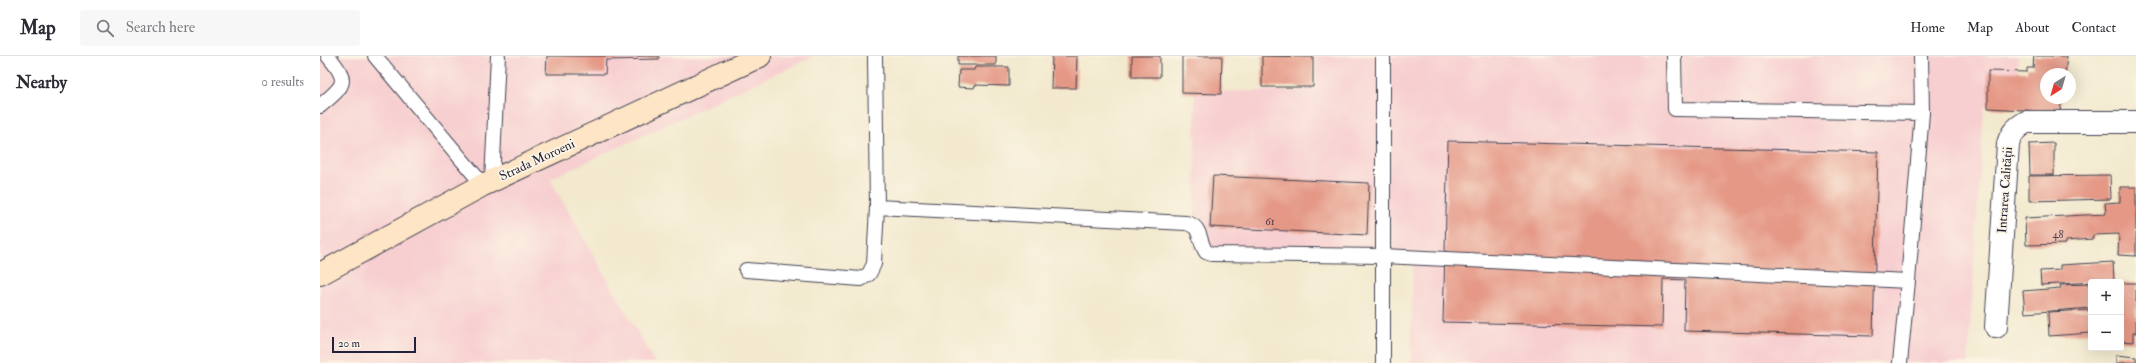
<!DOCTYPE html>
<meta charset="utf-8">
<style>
:root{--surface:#fff;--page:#f7f7f7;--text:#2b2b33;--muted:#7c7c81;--line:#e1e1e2}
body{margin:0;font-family:"IM FELL Double Pica",serif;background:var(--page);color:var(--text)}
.controls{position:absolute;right:12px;bottom:12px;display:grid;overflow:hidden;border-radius:4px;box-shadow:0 4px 16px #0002}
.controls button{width:36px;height:36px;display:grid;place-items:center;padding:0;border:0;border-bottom:1px solid var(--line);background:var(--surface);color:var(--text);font:20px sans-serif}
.compass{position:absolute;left:1720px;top:12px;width:36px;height:36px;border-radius:50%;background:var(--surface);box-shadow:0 4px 16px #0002;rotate:217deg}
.scale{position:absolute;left:12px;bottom:10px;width:84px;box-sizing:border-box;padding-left:4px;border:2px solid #22223b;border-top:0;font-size:11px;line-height:14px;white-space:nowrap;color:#22223b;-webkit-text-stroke:3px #fcf5e5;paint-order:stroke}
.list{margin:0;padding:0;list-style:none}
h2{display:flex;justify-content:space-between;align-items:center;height:52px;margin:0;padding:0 16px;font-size:17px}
h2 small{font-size:13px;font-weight:400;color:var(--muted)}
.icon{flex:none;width:22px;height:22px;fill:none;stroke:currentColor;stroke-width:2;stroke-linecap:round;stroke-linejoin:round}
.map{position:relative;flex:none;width:1816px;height:307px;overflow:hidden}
header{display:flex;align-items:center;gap:24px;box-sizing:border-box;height:56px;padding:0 20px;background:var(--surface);border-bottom:1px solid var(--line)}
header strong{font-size:19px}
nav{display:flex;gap:22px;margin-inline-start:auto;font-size:14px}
.search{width:280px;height:36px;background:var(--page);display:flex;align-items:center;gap:10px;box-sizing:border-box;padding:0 14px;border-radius:4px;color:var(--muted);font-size:15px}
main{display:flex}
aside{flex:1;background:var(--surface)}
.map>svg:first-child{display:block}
.built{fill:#f7cfd0}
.building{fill:#e59886}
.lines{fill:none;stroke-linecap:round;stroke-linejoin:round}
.lane-casing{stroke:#414051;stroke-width:16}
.street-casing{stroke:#414051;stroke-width:24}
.secondary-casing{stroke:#414051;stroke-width:24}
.lane{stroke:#fff;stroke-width:14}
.street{stroke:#fff;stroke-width:22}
.secondary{stroke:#fde5c5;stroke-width:22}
.labels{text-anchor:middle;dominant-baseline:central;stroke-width:3.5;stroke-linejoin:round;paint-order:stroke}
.number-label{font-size:11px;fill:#53404e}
.street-label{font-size:13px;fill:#22223b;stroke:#fcf5e5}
</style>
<header>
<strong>Map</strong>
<div class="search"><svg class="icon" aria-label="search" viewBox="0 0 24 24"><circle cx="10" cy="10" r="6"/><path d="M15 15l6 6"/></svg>Search here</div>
<nav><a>Home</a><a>Map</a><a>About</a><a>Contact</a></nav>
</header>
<main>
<aside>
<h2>Nearby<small>0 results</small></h2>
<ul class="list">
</ul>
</aside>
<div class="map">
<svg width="1816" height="307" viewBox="0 0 1816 307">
<rect width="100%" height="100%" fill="#fcf5e5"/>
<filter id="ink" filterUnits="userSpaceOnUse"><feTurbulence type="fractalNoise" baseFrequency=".025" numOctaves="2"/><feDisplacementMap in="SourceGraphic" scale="8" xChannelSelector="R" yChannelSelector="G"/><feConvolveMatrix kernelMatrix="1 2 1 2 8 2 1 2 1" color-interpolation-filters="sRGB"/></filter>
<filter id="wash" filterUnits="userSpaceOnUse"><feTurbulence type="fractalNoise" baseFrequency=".012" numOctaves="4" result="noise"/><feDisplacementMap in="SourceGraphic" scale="16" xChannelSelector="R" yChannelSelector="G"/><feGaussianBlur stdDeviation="0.9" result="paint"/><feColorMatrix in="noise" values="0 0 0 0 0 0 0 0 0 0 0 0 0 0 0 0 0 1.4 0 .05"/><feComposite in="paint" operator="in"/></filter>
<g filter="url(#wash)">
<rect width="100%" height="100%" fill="#f2e9ce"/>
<path class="built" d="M 0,0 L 494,0 L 230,123 L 335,307 L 0,307 Z
M 996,0 L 1698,0 L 1695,34 L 1664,52 L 1648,307 L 1091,307 L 1093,203 L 875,194 L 875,36 L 996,34 Z"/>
<g id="blocks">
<path class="building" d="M 227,0 L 339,0 L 339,3 L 286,4 L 285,18 L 226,18 Z
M 638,0 L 676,0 L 676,9 L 638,9 Z
M 732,0 L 757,0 L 756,32 L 731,32 Z
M 812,0 L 840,0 L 840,21 L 812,21 Z
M 862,0 L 902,0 L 901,38 L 862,37 Z
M 942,0 L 993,1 L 993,31 L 942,31 Z
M 1714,0 L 1747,0 L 1745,18 L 1726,18 L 1726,42 L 1742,42 L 1740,56 L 1668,52 L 1668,15 L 1707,16 L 1707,12 L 1713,12 Z
M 655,11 L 689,11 L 689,30 L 655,29 L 654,32 L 638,31 L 639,14 L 654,14 Z
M 1128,85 L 1558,96 L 1553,280 L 1364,275 L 1365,224 L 1343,223 L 1342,271 L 1123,266 Z
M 1734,87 L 1734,119 L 1710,119 L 1709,88 Z
M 1790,119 L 1791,143 L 1709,145 L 1709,120 Z
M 893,120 L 1049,127 L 1047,179 L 890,171 Z
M 1800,131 L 1816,131 L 1816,200 L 1798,199 L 1799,178 L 1773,179 L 1773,183 L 1746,185 L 1746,188 L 1706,189 L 1705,162 L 1786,158 L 1785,147 L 1800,146 Z
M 1793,206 L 1794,225 L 1721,229 L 1720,215 L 1740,214 L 1740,209 Z
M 1801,227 L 1816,227 L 1816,277 L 1813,277 L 1813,286 L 1801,285 Z
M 1771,228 L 1771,252 L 1705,257 L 1703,235 L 1741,232 L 1740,229 Z
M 1771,254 L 1771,277 L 1729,280 L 1728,256 Z
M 1796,299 L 1816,301 L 1816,307 L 1796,307 Z"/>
</g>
</g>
<g filter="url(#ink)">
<use href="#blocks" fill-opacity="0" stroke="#414051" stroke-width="1"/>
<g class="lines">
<g class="lane-casing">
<path id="lane" d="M 55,0 L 163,129
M 1063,0 L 1063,307
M 1354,0 L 1355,53 L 1602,57
M 0,50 C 25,29 30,26 8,0
M 172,125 L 178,0
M 557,151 L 866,167 C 882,170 878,184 886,196 L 892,198 L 1063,200 L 1588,225 L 1602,57 L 1601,0
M 426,214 L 541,223 L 549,218 L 554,208 L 557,151 L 555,0
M 1580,307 L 1588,225"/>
</g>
<g class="street-casing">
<path id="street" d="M 1676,271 L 1688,88 C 1691,77 1696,72 1706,66 L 1816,66"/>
</g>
<g class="secondary-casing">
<path id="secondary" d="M 0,218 L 163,129 L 440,0"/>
</g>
<use href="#lane" class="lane"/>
<use href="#street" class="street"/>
<use href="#secondary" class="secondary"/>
</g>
</g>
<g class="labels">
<g class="number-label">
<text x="950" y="165">61</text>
<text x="1738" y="178">48</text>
</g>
<g class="street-label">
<text transform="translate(217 104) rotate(-25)">Strada Moroeni</text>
<text transform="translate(1685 134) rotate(-86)">Intrarea Calității</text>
</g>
</g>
</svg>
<div class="controls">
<button>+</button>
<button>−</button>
</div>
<svg class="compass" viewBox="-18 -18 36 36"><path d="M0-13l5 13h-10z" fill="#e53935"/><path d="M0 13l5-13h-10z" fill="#7c7c81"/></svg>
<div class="scale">20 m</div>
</div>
</main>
